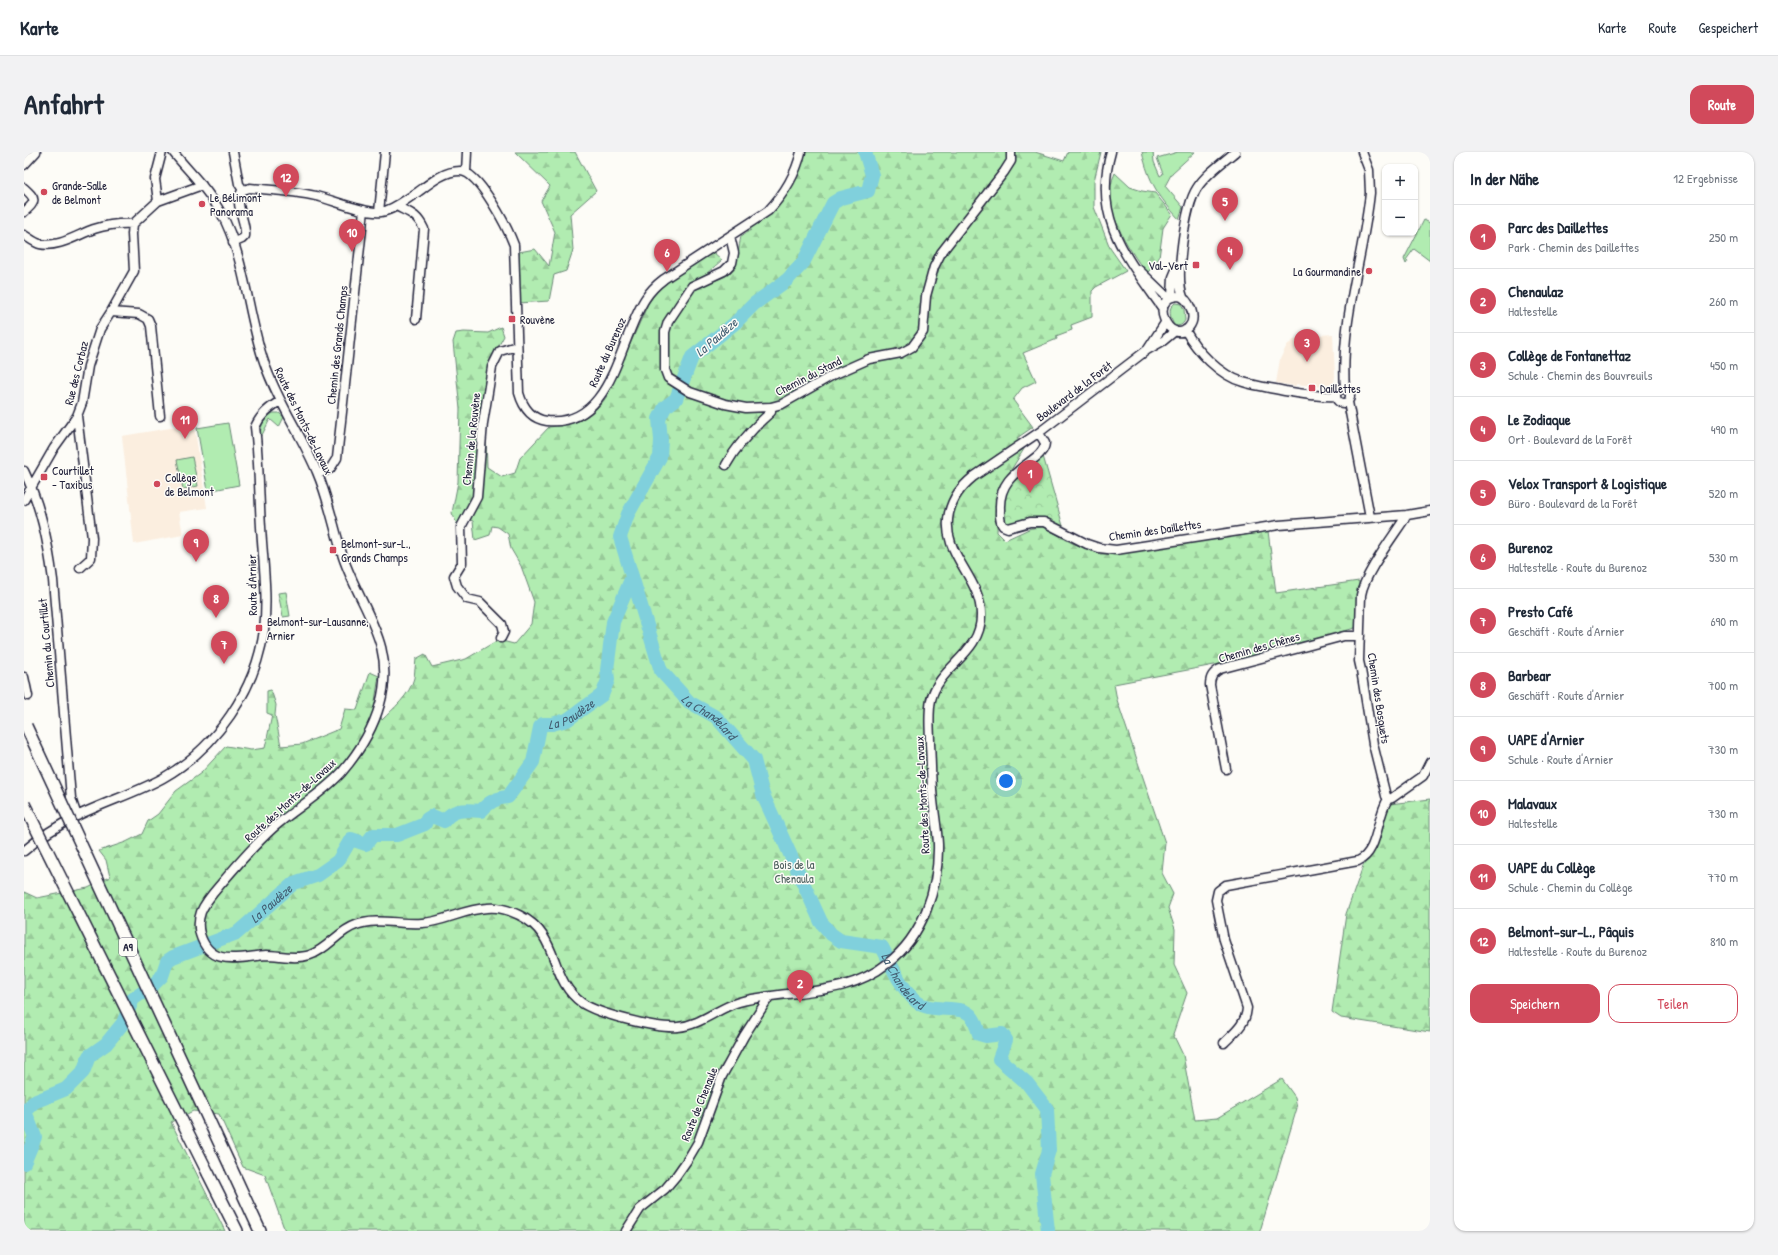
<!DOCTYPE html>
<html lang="de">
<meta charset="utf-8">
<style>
:root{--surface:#fff;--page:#f2f2f3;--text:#1f2937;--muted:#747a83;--line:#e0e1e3;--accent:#d1495b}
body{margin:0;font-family:"Patrick Hand",sans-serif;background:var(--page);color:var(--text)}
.controls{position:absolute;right:12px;top:12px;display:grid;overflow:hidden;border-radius:8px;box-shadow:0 1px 3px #0004}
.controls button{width:36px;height:36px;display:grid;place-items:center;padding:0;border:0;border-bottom:1px solid var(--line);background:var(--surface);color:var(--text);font:20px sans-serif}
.you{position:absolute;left:982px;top:629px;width:14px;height:14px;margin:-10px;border:3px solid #fff;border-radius:50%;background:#1a73e8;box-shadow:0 0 0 6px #1a73e833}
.badge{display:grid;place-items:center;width:26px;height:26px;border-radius:50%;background:var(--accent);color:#fff;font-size:13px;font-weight:700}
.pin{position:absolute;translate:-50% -33px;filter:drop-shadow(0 1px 2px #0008)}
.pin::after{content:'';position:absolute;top:21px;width:14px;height:12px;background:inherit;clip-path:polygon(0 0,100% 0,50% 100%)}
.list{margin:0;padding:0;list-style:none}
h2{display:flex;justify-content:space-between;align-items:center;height:52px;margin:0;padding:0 16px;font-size:17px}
h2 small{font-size:13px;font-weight:400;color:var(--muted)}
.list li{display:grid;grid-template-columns:26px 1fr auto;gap:12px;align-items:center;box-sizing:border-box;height:64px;padding:0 16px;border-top:1px solid var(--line)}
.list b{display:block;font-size:15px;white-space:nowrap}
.list p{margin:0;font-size:13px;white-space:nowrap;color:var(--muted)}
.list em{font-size:13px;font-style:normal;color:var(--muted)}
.actions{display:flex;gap:8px;padding:12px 16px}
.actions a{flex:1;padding:9px 0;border:1px solid var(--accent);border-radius:12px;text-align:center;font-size:14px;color:var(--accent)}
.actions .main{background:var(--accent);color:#fff}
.map{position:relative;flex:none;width:1406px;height:1079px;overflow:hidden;border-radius:12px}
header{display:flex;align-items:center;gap:24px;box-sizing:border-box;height:56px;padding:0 20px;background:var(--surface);border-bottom:1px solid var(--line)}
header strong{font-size:19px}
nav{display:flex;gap:22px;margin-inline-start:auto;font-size:14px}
.intro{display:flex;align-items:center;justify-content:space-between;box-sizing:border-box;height:96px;padding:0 24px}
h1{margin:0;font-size:28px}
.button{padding:10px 18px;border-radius:12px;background:var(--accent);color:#fff;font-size:14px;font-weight:700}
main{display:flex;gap:24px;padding:0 24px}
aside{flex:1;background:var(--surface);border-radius:12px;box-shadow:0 1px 3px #0004}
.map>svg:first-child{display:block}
.built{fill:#fbeedf}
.green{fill:#b1ecb1;stroke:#6a8776}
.forest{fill:url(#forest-firs);stroke:#6a8776}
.park{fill:url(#park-crowns);stroke:#6a8776}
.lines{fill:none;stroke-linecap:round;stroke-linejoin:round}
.river{stroke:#80d0dc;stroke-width:14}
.minor-casing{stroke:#22223b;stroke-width:11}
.highway-casing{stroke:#22223b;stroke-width:14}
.minor{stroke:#fdfcf7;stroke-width:8}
.highway{stroke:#fdfcf7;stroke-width:11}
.highway-bridge-casing{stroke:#22223b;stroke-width:14;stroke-linecap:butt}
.highway-bridge{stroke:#fdfcf7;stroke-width:11}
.poi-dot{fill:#d1495b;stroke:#fdfcf7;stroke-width:1.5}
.labels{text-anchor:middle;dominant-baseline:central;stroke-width:3;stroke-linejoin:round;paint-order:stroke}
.shield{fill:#fdfcf7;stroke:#646373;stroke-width:1}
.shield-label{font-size:11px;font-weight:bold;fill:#22223b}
.poi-label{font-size:12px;fill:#22223b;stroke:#fdfcf7;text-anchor:start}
.street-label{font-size:12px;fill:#22223b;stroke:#fdfcf7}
.park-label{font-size:12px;fill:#4d5f5e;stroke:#fdfcf7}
.water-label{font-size:13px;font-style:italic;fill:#435f73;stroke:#fdfcf7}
</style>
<header>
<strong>Karte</strong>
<nav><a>Karte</a><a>Route</a><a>Gespeichert</a></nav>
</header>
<div class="intro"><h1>Anfahrt</h1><a class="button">Route</a></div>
<main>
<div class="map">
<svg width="1406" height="1079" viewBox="0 0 1406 1079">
<defs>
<pattern id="forest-firs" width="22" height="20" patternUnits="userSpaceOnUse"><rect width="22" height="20" fill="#b1ecb1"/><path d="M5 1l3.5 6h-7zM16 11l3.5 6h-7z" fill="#98ca99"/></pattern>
<pattern id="park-crowns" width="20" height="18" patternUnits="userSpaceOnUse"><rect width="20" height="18" fill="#b1ecb1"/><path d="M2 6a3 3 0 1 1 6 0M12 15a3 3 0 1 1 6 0" fill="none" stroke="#98ca99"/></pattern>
</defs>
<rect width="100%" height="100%" fill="#fdfcf7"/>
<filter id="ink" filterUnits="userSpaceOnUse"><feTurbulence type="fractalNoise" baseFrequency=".025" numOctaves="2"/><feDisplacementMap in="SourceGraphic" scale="8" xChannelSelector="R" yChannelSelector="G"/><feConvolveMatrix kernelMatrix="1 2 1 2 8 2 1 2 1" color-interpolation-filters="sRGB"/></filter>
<g filter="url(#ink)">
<path class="built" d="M 1296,181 L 1296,183 L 1309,182 L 1311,224 L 1310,231 L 1300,235 L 1272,232 L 1272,234 L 1252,231 L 1256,207 L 1263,193 L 1277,183 Z
M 170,272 L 183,356 L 155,360 L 159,383 L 110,392 L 98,284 Z"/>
<path class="green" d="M 1129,0 L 1130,10 L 1136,24 L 1139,22 L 1133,6 L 1154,0 L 1171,0 L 1148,21 L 1141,34 L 1159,55 L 1155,67 C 1134,44 1125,30 1118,0 Z
M 1400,68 L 1406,71 L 1406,109 L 1390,97 L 1382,108 L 1384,109 L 1382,112 L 1380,107 Z
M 1151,151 L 1157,152 L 1160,157 L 1161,168 C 1159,173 1155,175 1150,173 C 1147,168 1145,160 1147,155 Z
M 249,261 L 255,261 L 260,265 L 255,275 L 246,267 L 238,283 L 236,283 C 237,272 240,267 249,261 Z
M 204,271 L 215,333 L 184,339 L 173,276 Z
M 168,305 L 174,334 L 159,337 L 153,308 Z"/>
<path class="forest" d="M 491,0 L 551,0 L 572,39 L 546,62 L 549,98 L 542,119 L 530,123 L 525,149 L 494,151 L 495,100 L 511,97 L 525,114 L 531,80 L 517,49 L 526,34 Z
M 782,0 L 1011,0 L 1040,9 L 1044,0 L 1077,0 L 1070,29 L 1070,55 L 1086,96 L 1102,119 L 1072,135 L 1068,139 L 1068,165 L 1047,173 L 1048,178 L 1032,184 L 1033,187 L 999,201 L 1012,229 L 998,236 L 989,248 L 1009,275 L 993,286 L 1000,297 L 974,339 L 973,380 L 981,388 L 1007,376 L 1020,375 L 1048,391 L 1076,402 L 1095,402 L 1244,379 L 1252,441 L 1335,429 L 1334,475 L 1270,494 L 1206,510 L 1090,532 L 1093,548 L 1141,691 L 1138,721 L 1149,742 L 1144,756 L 1151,777 L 1150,813 L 1163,841 L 1149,882 L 1159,903 L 1171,968 L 1193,966 L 1258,927 L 1271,945 L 1273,956 L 1236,1079 L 261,1079 L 241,1023 L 219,1015 L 195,962 L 169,959 L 147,970 L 201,1079 L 0,1079 L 0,740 L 13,746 L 64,736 L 86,725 L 82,708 L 75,699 L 102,690 L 118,682 L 124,669 L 134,662 L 152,639 L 177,621 L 202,594 L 227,598 L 241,596 L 248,563 L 243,561 L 243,539 L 247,538 L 252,553 L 251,563 L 257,594 L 278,592 L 315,577 L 321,557 L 333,558 L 346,520 L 355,524 L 351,549 L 358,568 C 369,557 386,543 390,526 C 391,520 391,513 392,507 L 401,502 L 408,515 L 442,507 L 474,488 L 490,492 L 507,472 L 510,450 L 497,414 L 487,397 L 484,382 L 474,375 L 468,374 L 466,383 L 451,388 L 449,369 L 438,365 L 433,372 L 428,361 L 434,330 L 436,257 L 429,190 L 432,181 L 440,180 L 464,181 L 477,175 L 480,184 C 455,226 462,269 463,315 L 478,325 L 491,321 L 496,306 L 525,275 C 552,272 567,267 583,244 L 624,152 C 638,128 665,115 689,100 L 698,108 L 682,122 L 687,129 C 717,123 712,108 717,84 L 727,78 L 726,76 C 733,70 742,66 749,59 C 765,45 775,20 782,0 Z
M 1091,21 L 1106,35 L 1118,39 L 1131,41 L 1148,62 L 1139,76 L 1135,106 L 1123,122 C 1104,96 1075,54 1091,21 Z
M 1406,647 L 1406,880 L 1317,866 L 1308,860 L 1322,762 L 1339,714 L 1348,700 L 1366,652 Z"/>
<path class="park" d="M 1019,304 L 1039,374 L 1020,366 L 1005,365 L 981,373 C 980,365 977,355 979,347 C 984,326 1002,315 1019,304 Z
M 262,440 L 266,464 L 259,465 L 254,441 Z"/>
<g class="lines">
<g class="river">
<path id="s1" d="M 841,0 L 848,23 L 844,39 L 817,46 L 809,51 L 779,111 L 763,128 L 730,152 L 711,171 L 668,205 L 652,247 L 641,255 L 635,267 L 637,288 L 636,305 L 604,362 L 596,385 L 637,519 L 665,550 L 692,565 L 730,608 L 739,643 L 797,770 L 807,782 L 817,789 L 858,795 C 868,814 876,835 893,850 C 907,862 939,851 948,865 C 952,869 953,877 955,882 L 962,884 L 978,882 L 982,888 L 975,907 L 1003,931 L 1023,957 L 1025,998 L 1018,1022 L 1024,1079"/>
<path id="s2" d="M 0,1011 L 11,985 L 1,959 L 10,950 L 42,937 L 59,920 L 65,904 L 82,892 L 99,871 L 109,847 L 128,834 L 138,824 L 143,809 L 149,805 L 213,781 L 270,731 L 294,723 L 314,709 L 327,687 L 342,692 L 349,683 L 373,683 L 401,672 L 403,667 L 408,664 L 420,669 C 429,656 443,658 457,659 C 465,650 472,646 484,645 L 509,610 L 516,575 L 519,572 L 528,572 L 543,568 L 578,543 L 584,528 L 583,518 L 589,470 L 608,425"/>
</g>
<g class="minor-casing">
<path id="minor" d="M 149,0 C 165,20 184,37 197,61 C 222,107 223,161 240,210 C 253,249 277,282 293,320 C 305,348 310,377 319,405 C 337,458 373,492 356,552 C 349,577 335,600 318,620 C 298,642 272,656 249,676 C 230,693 213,713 196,733 C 189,741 181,750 177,760 C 174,768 174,774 176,782 C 186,816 216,805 242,803 C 256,803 271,808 286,803 C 304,797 314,779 332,773 C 352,765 377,773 398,771 C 420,770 440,757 463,756 C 473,755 485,758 495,763 C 537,783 524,827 558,851 C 574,862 634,877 654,875 C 677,873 694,856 715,850 C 767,836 819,847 864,811 C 899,784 915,736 914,692 C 913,674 909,655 908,637 C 907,622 907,607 906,592 C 906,578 904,562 907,548 C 915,514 957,502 957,464 C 958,425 916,402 925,361 C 929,345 937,335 949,325 L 1017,279 L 1123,198 L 1139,189 L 1151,179
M 209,0 L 215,32 L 219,38
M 1087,0 C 1068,66 1103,106 1139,157
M 0,13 L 12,0
M 442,20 L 443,0
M 0,36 C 12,47 13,49 0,60
M 219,38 L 226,36 C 248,38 271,39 292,44 C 309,48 341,62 357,60 C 370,58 382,47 394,40 C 406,31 420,19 436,19 C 455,19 484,77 490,93 L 495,241 C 499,255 507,267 523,269 C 589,275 594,189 621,147 C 626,139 632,133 640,127 L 744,59 C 760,42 772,22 777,0
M 134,49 L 131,27 L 138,0
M 372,54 C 386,61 393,62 400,77 L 392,167
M 355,60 L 361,0
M 0,83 C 5,86 11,91 16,92 C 34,96 53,83 70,77 C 83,73 95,71 109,72
M 706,84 L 710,101 L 708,111 L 700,119 L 668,134 L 644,170 L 641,180 L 641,218 L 644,226 L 666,240 L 701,252 L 722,256 L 747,255 L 758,252 L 809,223 L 845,207 L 877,201 L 888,195 L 899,180 L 902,144 L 910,115 L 917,101 L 980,20 L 987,9 L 987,0
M 209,91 L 218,87 L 221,84 C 223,70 208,50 219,38
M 1115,118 L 1144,146
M 1155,144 C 1166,147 1173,166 1165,175 C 1146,196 1122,145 1155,144 Z
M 1148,145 L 1149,125 L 1154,113
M 1159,145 C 1151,125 1161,54 1173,36 C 1182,22 1198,11 1211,0
M 87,160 L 115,162 L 124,167 L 127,174 L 136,264
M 1161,178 C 1173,199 1195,223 1219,230 C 1232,234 1247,236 1261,239 C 1278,242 1295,245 1312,244
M 1124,197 L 1141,171
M1312 244a7 7 0 1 1 14 0a7 7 0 1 1-14 0Z
M 1321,237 C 1316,170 1339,107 1346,41 L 1345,18 L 1338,0
M 1324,250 L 1346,365
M 53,264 L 68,386 L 67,406 L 56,416
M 1015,281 L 1021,291 C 1020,311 974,316 976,357 C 976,363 975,369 979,374 L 984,376 L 1006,370 L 1020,370 L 1063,392 L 1075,396 L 1092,398 L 1255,373 L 1383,363 L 1406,359
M 702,313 C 713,293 730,275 747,260 L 747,255
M 0,319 C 17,354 24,390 29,428 L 47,646 L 53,664
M 294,322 L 306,317 L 313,306 L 340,58
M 0,348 L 30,296 L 53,264 L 58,251 L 64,214 L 76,177 L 87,160 L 110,119 L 108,82 L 109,72 L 134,49 L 178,33
M 477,486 L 480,480 L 478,472 L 456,450 L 443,447 L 433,434 L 430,424 L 438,411 L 437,375 L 453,345 L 459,271 L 465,234 L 468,215 L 476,199 L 493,194
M 0,525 L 4,544
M 1202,617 L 1186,533 C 1186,525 1189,521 1196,517 L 1320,484 L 1336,484
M 1364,647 L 1362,644 L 1349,592 L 1337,518 L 1335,509 L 1337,443 C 1340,422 1371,382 1383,363
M 1364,647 L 1368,646 L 1399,624 L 1406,610
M 0,699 C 16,685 35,673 53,664 C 81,650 112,641 139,626 C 192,596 232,538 240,478 C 244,444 239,409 237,375 C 235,342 235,308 231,275 C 237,262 245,256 256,249
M 1200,891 C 1211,880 1222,872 1223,856 L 1200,788 L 1192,748 L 1194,739 L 1202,733 L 1334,709 C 1355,700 1352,665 1364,647
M 602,1079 L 616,1057 L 641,1037 L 652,1024 L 664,1007 L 674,990 L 698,924 L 720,884 L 745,845"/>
</g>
<g class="highway-casing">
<path id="highway" d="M 207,1016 L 236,1079
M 184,1021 L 213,1079"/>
</g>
<use href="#minor" class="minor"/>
<use href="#highway" class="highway"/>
<g class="highway-bridge-casing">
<path id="highway-bridge" d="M 2,574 L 207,1016
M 0,652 L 184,1021"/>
</g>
<use href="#highway-bridge" class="highway-bridge"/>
</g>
</g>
<g class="poi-dot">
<circle cx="20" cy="40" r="4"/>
<circle cx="178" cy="52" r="4"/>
<rect x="1168" y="109" width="8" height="8" rx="2"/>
<circle cx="1345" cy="119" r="4"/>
<rect x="484" y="163" width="8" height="8" rx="2"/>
<rect x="1284" y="232" width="8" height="8" rx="2"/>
<rect x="16" y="321" width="8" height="8" rx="2"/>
<circle cx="133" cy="332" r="4"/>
<rect x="305" y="394" width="8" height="8" rx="2"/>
<rect x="231" y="472" width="8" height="8" rx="2"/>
</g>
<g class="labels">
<rect class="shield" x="95" y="786" width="18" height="18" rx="3"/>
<g class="shield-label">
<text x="104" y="795">A9</text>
</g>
<g class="poi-label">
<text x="28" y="33">Grande-Salle<tspan x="28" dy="14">de Belmont</tspan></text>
<text x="186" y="45">Le Bélimont<tspan x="186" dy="14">Panorama</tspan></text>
<text x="1164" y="113" text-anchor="end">Val-Vert</text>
<text x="1337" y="119" text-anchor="end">La Gourmandine</text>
<text x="496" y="167">Rouvène</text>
<text x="1296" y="236">Daillettes</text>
<text x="28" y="318">Courtillet<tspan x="28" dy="14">- Taxibus</tspan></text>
<text x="141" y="325">Collège<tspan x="141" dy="14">de Belmont</tspan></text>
<text x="317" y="391">Belmont-sur-L.,<tspan x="317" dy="14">Grands Champs</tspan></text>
<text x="243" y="469">Belmont-sur-Lausanne,<tspan x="243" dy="14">Arnier</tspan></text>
</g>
<g class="street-label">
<text transform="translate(313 193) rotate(-84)">Chemin des Grands Champs</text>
<text transform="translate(583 200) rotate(-66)">Route du Burenoz</text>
<text transform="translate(52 221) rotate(-76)">Rue des Corbaz</text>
<text transform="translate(784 224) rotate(-27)">Chemin du Stand</text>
<text transform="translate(1050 239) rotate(-37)">Boulevard de la Forêt</text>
<text transform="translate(280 269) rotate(64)">Route des Monts-de-Lavaux</text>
<text transform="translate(447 287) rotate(-84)">Chemin de la Rouvène</text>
<text transform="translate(1131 378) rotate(-8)">Chemin des Daillettes</text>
<text transform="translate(228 433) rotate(-91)">Route d'Arnier</text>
<text transform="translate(22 491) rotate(-95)">Chemin du Courtillet</text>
<text transform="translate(1235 495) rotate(-16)">Chemin des Chênes</text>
<text transform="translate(1355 546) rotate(81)">Chemin des Bosquets</text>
<text transform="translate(898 643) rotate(-93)">Route des Monts-de-Lavaux</text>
<text transform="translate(266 648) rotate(-42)">Route des Monts-de-Lavaux</text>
<text transform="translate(675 952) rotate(-68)">Route de Chenaule</text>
</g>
<g class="park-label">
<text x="770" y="712">Bois de la<tspan x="770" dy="14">Chenaula</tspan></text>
</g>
<g class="water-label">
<text transform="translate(692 185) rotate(-41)">La Paudèze</text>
<text stroke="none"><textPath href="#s2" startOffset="789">La Paudèze</textPath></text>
<text stroke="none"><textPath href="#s1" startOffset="698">La Chandelard</textPath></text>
<text stroke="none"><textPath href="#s2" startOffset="392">La Paudèze</textPath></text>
<text stroke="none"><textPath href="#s1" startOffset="1046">La Chandelard</textPath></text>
</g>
</g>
</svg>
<div class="controls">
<button>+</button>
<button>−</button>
</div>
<div class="you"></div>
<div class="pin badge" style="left:1006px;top:341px">1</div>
<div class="pin badge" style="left:776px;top:851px">2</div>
<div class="pin badge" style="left:1283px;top:210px">3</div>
<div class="pin badge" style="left:1206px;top:118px">4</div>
<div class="pin badge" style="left:1201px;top:69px">5</div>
<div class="pin badge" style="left:643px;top:120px">6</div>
<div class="pin badge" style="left:200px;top:512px">7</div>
<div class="pin badge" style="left:192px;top:466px">8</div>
<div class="pin badge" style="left:172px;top:410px">9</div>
<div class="pin badge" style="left:328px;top:100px">10</div>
<div class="pin badge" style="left:161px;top:287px">11</div>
<div class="pin badge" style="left:262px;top:45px">12</div>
</div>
<aside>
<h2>In der Nähe<small>12 Ergebnisse</small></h2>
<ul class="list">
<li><span class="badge">1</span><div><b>Parc des Daillettes</b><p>Park · Chemin des Daillettes</p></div><em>250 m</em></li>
<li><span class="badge">2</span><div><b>Chenaulaz</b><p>Haltestelle</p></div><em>260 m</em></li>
<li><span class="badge">3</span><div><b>Collège de Fontanettaz</b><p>Schule · Chemin des Bouvreuils</p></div><em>450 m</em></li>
<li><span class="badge">4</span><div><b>Le Zodiaque</b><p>Ort · Boulevard de la Forêt</p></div><em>490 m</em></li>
<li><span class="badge">5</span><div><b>Velox Transport &amp; Logistique</b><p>Büro · Boulevard de la Forêt</p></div><em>520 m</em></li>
<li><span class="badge">6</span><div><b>Burenoz</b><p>Haltestelle · Route du Burenoz</p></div><em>530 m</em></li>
<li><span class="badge">7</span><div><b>Presto Café</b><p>Geschäft · Route d'Arnier</p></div><em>690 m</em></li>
<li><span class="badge">8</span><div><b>Barbear</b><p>Geschäft · Route d'Arnier</p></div><em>700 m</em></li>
<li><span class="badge">9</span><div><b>UAPE d'Arnier</b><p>Schule · Route d'Arnier</p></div><em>730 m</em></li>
<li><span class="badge">10</span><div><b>Malavaux</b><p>Haltestelle</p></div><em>730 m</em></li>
<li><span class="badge">11</span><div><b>UAPE du Collège</b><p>Schule · Chemin du Collège</p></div><em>770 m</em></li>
<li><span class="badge">12</span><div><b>Belmont-sur-L., Pâquis</b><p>Haltestelle · Route du Burenoz</p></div><em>810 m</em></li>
</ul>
<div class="actions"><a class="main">Speichern</a><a>Teilen</a></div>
</aside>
</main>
